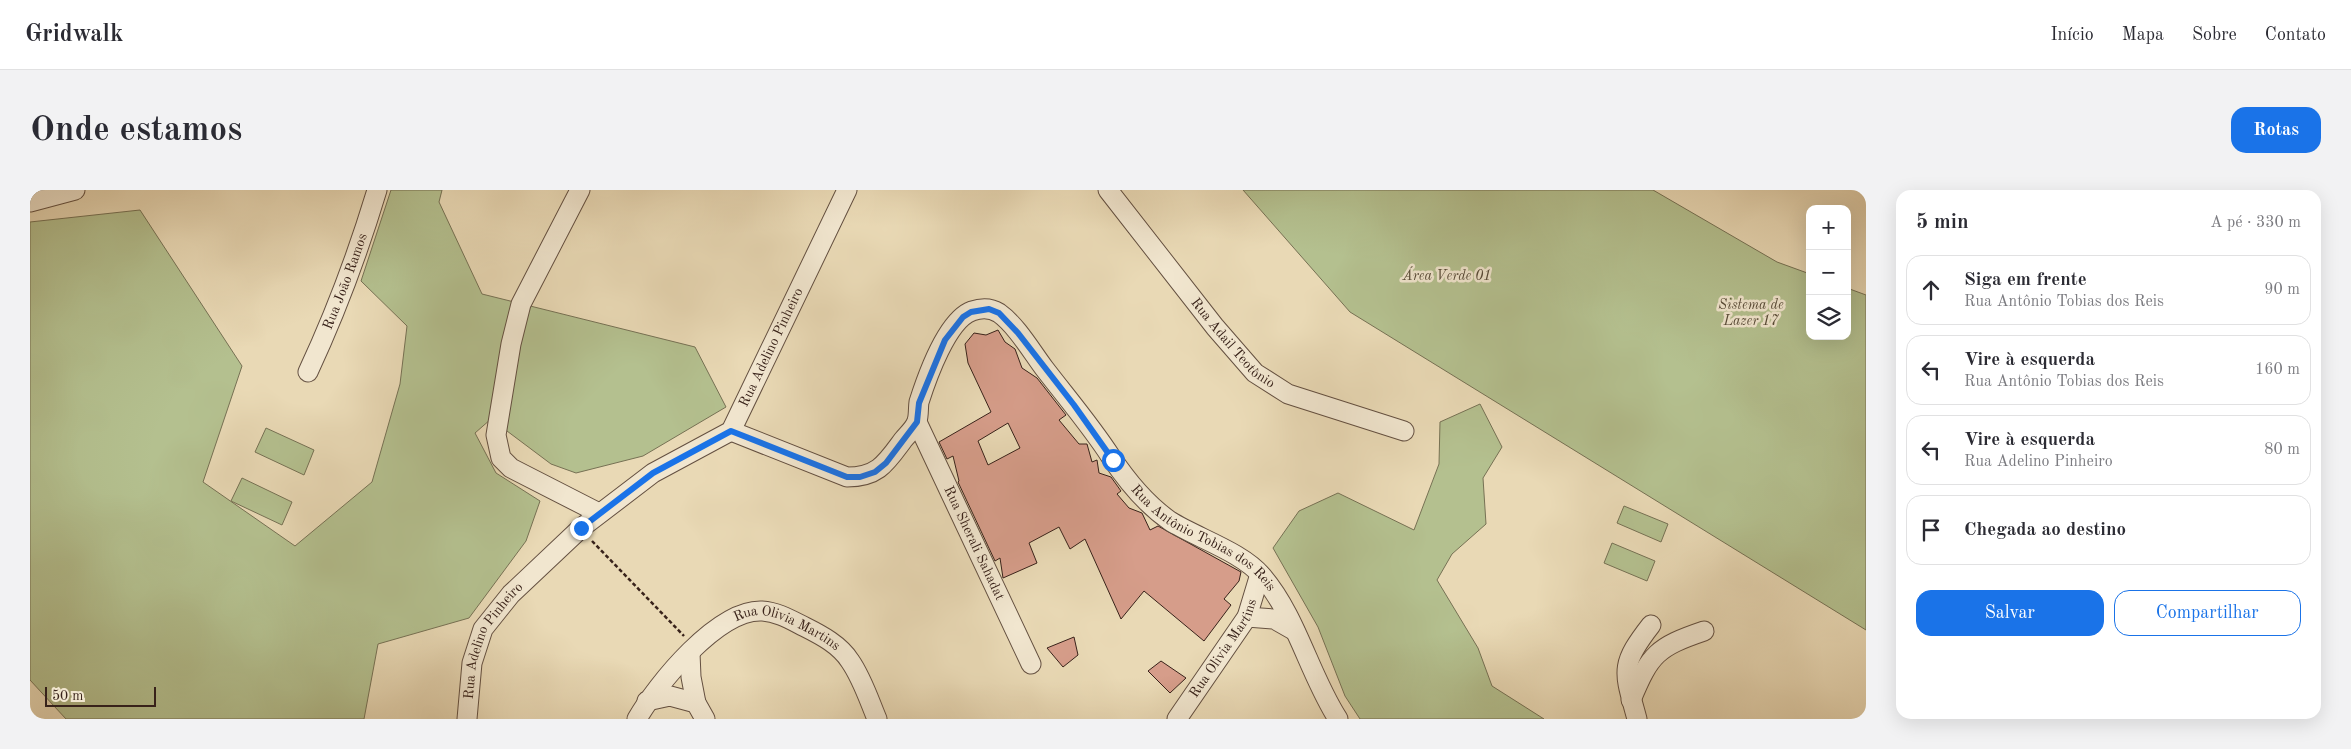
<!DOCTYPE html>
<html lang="pt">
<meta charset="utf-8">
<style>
:root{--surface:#fff;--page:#f2f2f3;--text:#2b2b33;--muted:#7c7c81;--line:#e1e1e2;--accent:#1a73e8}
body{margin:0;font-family:"Old Standard TT",serif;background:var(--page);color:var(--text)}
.controls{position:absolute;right:15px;top:15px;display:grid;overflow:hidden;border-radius:10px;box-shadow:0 5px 20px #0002}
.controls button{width:45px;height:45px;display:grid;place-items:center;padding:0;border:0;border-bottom:1px solid var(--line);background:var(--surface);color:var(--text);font:25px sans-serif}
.scale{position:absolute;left:15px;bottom:12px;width:111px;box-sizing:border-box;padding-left:5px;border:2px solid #38221a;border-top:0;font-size:14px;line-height:18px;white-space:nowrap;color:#38221a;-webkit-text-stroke:4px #f1e6cf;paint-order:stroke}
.stop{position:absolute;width:15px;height:15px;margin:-11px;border:4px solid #1a73e8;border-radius:50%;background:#fff}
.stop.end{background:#1a73e8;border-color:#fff;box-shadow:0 1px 5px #0008}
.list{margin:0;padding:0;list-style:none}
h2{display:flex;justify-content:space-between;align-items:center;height:65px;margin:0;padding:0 20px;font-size:21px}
h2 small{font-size:16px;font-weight:400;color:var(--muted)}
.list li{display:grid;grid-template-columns:32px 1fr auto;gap:15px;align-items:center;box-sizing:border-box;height:70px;margin:0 10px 10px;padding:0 10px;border:1px solid var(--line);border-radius:15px}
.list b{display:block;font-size:19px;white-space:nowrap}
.list p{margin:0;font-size:16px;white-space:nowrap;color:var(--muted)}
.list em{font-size:16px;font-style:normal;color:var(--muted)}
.actions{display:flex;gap:10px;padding:15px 20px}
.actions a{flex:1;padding:11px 0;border:1px solid var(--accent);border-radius:15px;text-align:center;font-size:18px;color:var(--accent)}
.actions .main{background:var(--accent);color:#fff}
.icon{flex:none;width:28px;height:28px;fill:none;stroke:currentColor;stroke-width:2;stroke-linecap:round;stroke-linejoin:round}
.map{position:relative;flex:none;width:1836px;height:529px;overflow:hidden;border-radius:15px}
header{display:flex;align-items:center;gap:30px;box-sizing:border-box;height:70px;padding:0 25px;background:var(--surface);border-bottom:1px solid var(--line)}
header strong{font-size:24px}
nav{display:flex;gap:28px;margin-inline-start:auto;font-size:18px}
.intro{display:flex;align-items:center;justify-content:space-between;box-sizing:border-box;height:120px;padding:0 30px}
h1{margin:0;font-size:35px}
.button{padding:12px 22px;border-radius:15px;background:var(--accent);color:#fff;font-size:18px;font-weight:700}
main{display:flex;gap:30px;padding:0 30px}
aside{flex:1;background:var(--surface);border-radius:15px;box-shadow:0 5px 20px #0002}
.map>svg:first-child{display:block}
.green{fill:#b4c08f;stroke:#767154}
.building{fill:#d69d8a;stroke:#38221a;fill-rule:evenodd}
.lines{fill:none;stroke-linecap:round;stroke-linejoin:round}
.minor-casing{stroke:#645041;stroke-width:21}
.path{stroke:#38221a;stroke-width:2.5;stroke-dasharray:4 2.5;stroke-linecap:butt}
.minor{stroke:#f1e6cf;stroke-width:19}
.route{stroke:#1a73e8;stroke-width:6}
.labels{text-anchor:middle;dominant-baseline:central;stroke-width:5;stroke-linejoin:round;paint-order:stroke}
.park-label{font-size:14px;font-style:italic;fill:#574a37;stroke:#f1e6cf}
.street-label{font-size:14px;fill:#38221a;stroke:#f1e6cf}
</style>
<header>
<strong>Gridwalk</strong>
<nav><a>Início</a><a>Mapa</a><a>Sobre</a><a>Contato</a></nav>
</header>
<div class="intro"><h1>Onde estamos</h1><a class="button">Rotas</a></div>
<main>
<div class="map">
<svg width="1836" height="529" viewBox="0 0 1836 529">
<rect width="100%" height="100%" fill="#e9d9b5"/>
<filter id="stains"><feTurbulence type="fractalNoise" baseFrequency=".004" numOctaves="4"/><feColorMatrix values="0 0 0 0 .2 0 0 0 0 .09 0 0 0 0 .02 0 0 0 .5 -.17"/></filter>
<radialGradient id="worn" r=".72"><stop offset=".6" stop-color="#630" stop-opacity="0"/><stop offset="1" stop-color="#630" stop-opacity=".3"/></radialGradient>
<path class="green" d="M 361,0 L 412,0 L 409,12 L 452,104 L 665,157 L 696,217 L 613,266 L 546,283 L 521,274 L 461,229 L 445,243 L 466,283 L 510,311 L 496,351 L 439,428 L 348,454 L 334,529 L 36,529 L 0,490 L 0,32 L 110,20 L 212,176 L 173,292 L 265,356 L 342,292 L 370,194 L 377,136 L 331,91 Z
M 1213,0 L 1623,0 L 1747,72 L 1780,84 L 1780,146 L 1817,146 L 1817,98 L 1836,105 L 1836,440 L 1320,122 Z
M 1450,214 L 1472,257 L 1453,288 L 1456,334 L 1422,364 L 1407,390 L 1448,458 L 1462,496 L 1514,529 L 1330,529 L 1315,506 L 1288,437 L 1243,358 L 1269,321 L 1308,303 L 1384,340 L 1409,274 L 1410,232 Z
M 236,238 L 284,260 L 274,285 L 225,262 Z
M 212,288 L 262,312 L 252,335 L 201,311 Z
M 1594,316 L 1638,334 L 1631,352 L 1587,333 Z
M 1582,353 L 1625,371 L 1617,391 L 1574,373 Z"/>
<path class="building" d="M 968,140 L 975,152 L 985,159 L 992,178 L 1007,188 L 1036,225 L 1029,230 L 1049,254 L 1057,254 L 1062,272 L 1067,270 L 1069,283 L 1081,287 L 1091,301 L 1087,304 L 1099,318 L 1112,323 L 1120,340 L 1128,336 L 1211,382 L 1209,391 L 1194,409 L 1201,415 L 1174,451 L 1114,401 L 1091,429 L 1055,349 L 1040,359 L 1029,337 L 999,353 L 1007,373 L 973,388 L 970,368 L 965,371 L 928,292 L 929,291 L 923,266 L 917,269 L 909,252 L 961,222 L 938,173 L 935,154 L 944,143 L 956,145 ZM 978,233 L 990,258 L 958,275 L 948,251 Z
M 1044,447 L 1048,465 L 1033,477 L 1017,458 Z
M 1131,471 L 1156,488 L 1140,503 L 1118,481 Z"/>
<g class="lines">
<g class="minor-casing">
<g id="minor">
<path d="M 550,0 L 491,114 L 481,154 L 466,245 L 471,268 L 481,278 L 569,323"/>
<path id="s1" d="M 1078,0 L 1185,137 L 1225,183 L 1258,204 L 1374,241"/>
<path d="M 0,12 L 45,0"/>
<path id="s2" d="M 278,182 C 306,122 328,63 347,0"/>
<path id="s3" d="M 887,232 L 1001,474"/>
<path id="s4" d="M 701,241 L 817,287 C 848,287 856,273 873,250 C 877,245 885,238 887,231 C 889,225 888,218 889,212 C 897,187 917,130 942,121 C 951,118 961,118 969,123 C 986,135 1002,162 1014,178 C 1037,208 1061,236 1081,267 C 1097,291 1117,315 1140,331 C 1167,348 1212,362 1232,386 C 1267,427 1279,484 1308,529"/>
<path d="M 1217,427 L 1244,429 L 1265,441"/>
<path d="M 660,463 L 661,487 L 666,513"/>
<path d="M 1601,510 C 1620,464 1627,457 1674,441"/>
<path d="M 617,511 L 640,506 L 666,513 L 675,529"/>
<path id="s5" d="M 437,529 L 442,473 L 453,439 L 481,404 L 551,338 L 623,283 L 701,241 L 817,0"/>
<path id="s6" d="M 607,529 C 627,494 688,419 732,421 C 748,422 761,430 775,437 C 791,445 810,455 820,471 C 832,488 839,510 847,529"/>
<path id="s7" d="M 1147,529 L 1217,427 L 1230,384"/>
<path d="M 1607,529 C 1594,481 1589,476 1621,435"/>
</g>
</g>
<path class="path" d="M 562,351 L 654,446"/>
<use href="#minor" class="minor"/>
</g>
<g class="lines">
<path class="route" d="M 551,338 L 623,283 L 701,241 L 817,287 L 830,287 L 845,282 L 856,273 L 887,232 L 889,213 L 915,150 L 933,127 L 941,122 L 959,119 L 969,123 L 988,143 L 1044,215 L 1083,270"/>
</g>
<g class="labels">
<g class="park-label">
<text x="1417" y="86">Área Verde 01</text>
<text x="1721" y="115">Sistema de<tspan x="1721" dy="16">Lazer 17</tspan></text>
</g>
<g class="street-label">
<text stroke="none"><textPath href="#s2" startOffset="98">Rua João Ramos</textPath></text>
<text stroke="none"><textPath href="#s1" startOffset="198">Rua Adail Teotônio</textPath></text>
<text stroke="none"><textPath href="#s5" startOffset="505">Rua Adelino Pinheiro</textPath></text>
<text stroke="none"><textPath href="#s4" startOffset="682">Rua Antônio Tobias dos Reis</textPath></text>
<text stroke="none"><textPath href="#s3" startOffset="134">Rua Sherali Sahadat</textPath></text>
<text stroke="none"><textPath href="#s6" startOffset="199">Rua Olivia Martins</textPath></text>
<text stroke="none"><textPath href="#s5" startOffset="85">Rua Adelino Pinheiro</textPath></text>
<text stroke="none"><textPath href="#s7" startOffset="85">Rua Olivia Martins</textPath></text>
</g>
</g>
<rect width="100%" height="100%" filter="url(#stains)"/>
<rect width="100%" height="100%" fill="url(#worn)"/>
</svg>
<div class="controls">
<button>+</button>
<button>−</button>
<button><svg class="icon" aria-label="layers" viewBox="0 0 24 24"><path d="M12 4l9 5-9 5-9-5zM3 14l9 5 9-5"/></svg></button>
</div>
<div class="scale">50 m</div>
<div class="stop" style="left:1083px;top:270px"></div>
<div class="stop end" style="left:551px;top:338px"></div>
</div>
<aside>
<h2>5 min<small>A pé · 330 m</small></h2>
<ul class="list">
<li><svg class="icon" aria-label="ahead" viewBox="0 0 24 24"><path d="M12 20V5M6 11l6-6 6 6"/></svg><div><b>Siga em frente</b><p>Rua Antônio Tobias dos Reis</p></div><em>90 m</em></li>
<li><svg class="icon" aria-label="left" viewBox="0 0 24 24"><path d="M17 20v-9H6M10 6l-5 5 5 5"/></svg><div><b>Vire à esquerda</b><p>Rua Antônio Tobias dos Reis</p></div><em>160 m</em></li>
<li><svg class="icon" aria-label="left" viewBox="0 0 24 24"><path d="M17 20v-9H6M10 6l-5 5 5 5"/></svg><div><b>Vire à esquerda</b><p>Rua Adelino Pinheiro</p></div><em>80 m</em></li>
<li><svg class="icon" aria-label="arrive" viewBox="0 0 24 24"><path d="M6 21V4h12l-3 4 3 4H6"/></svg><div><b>Chegada ao destino</b></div></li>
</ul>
<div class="actions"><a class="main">Salvar</a><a>Compartilhar</a></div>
</aside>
</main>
